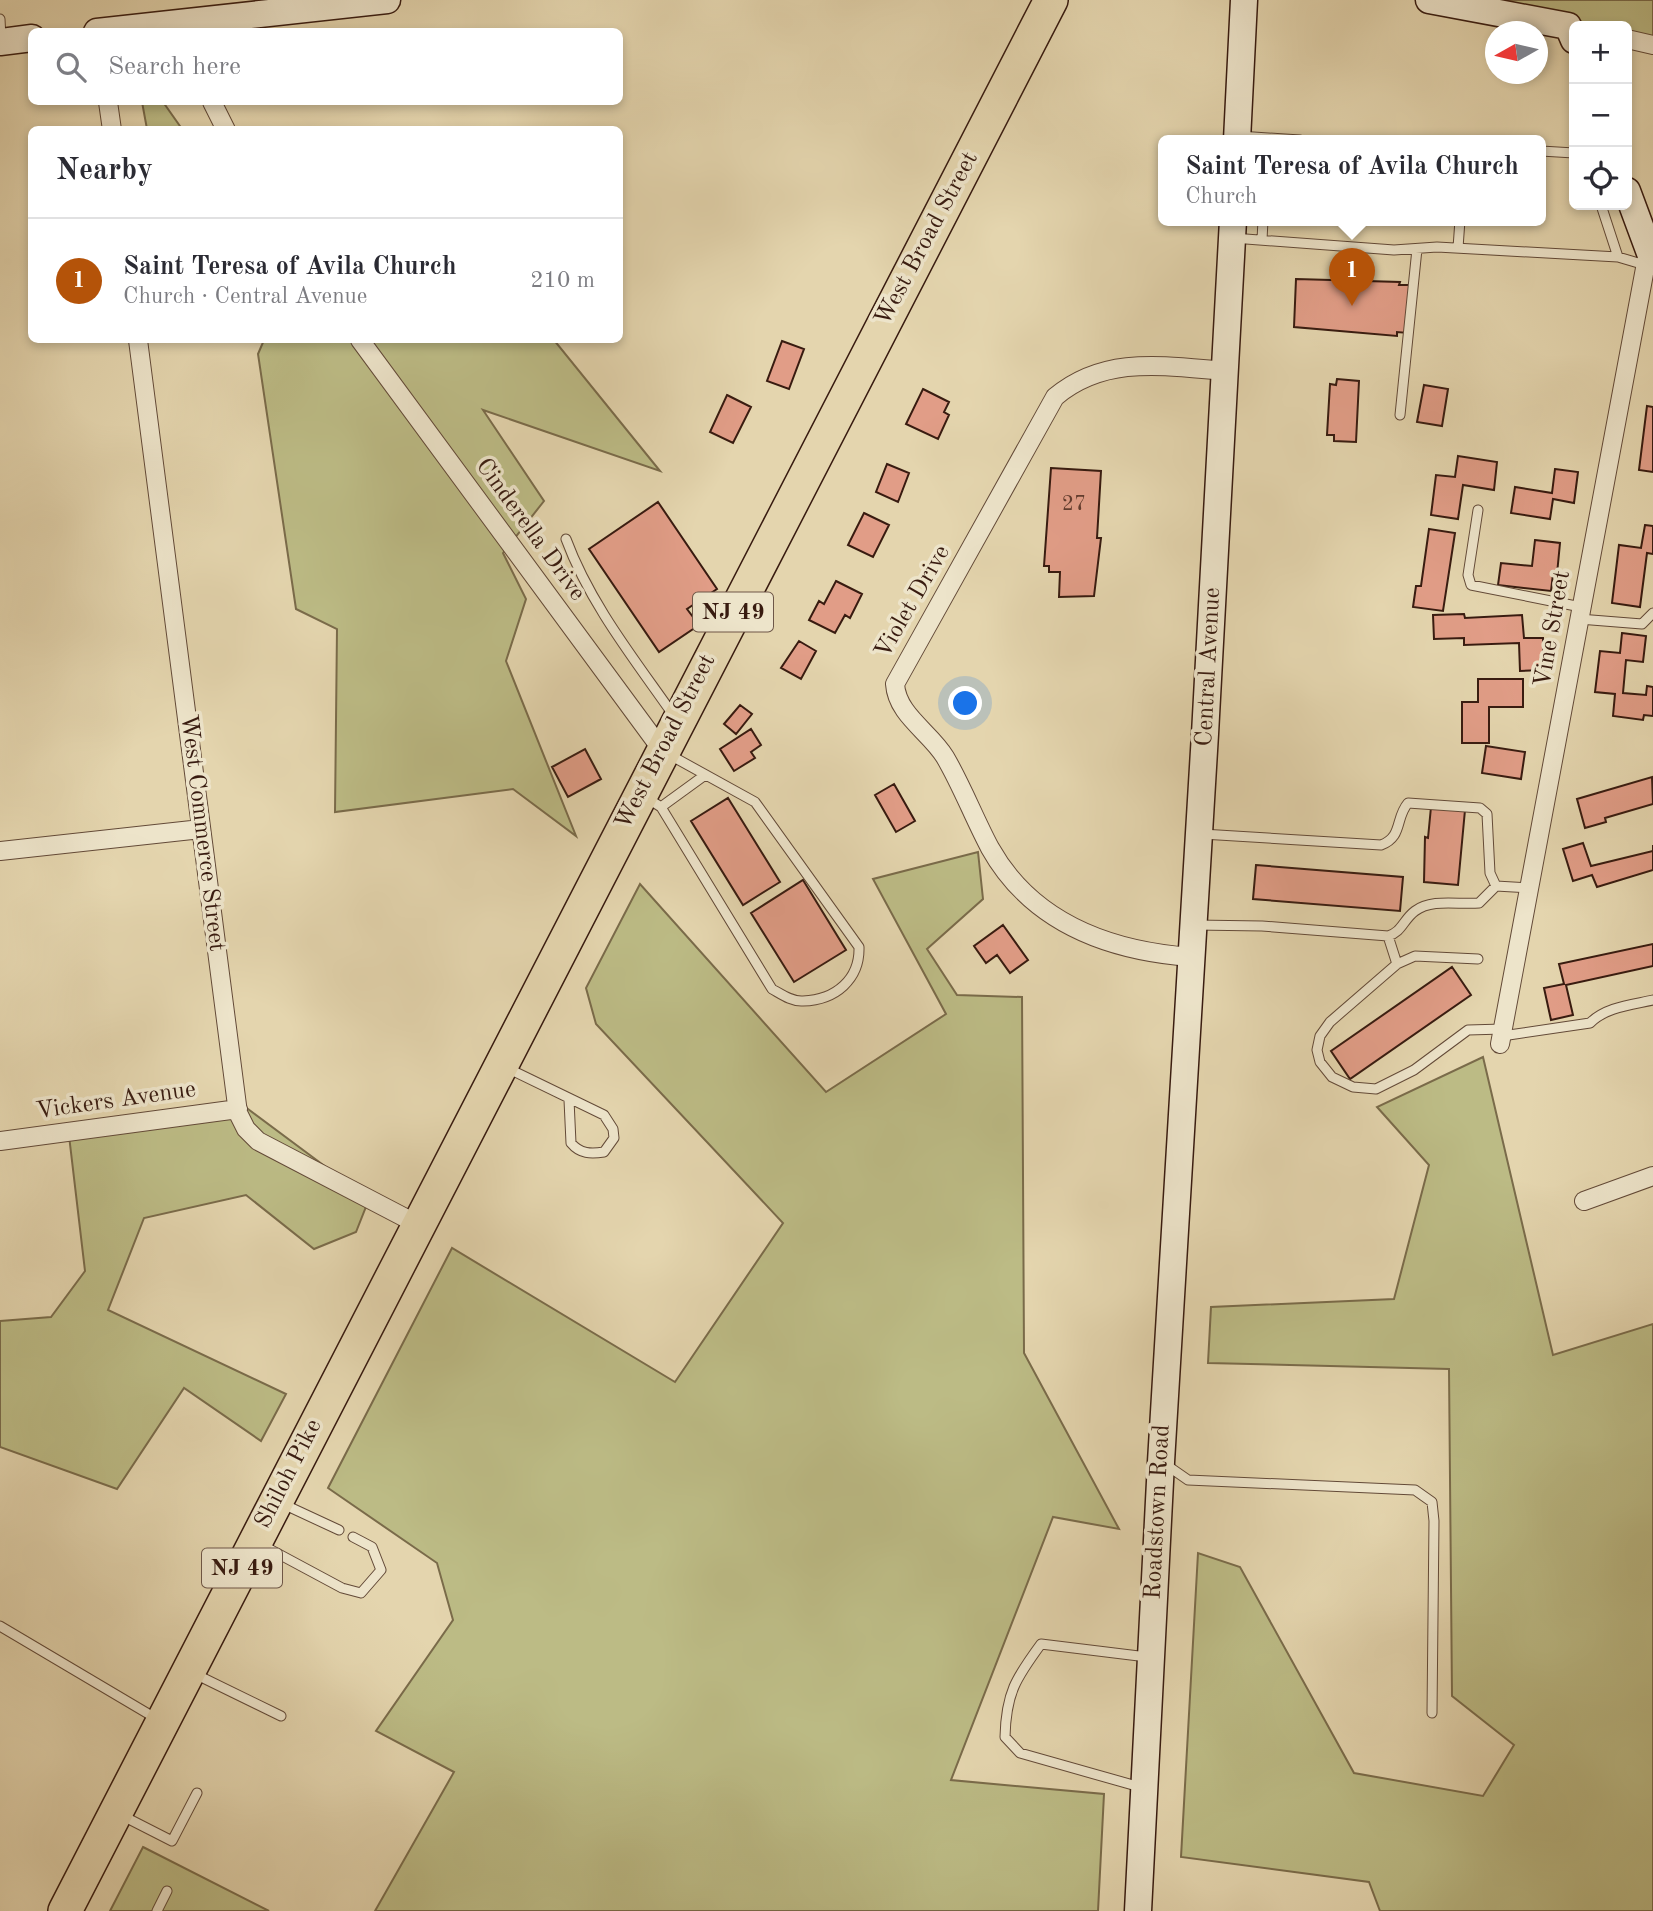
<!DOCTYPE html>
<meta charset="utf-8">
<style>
:root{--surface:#fff;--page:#f7f7f7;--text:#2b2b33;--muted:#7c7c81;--line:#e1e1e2;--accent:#b45309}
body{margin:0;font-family:"Old Standard TT",serif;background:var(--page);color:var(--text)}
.controls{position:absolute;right:21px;top:21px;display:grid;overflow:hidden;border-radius:10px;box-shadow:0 4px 10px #0003}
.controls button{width:63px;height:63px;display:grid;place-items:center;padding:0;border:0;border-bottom:2px solid var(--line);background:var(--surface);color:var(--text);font:35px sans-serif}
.compass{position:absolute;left:1485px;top:21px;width:63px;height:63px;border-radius:50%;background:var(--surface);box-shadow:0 4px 10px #0003;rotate:262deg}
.you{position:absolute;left:966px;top:704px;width:24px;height:24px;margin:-18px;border:5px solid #fff;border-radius:50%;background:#1a73e8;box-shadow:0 0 0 10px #1a73e833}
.badge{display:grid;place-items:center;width:46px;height:46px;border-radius:50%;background:var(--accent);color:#fff;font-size:23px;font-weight:700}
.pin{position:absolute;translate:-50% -58px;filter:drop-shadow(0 2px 4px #0008)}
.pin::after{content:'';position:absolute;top:37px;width:24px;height:21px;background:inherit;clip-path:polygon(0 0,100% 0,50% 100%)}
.popup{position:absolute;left:1158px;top:135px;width:388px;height:91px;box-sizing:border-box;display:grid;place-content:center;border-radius:10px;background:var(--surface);filter:drop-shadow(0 2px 5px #0005);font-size:23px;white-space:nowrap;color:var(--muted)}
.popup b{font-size:26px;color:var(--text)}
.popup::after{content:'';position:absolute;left:50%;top:100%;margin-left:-14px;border:14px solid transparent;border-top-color:var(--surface)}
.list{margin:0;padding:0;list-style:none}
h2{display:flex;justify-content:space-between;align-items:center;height:91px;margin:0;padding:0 28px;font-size:30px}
h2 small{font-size:23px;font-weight:400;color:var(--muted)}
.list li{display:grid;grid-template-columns:46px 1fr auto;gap:21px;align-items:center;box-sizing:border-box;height:126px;padding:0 28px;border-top:2px solid var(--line)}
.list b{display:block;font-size:26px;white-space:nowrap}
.list p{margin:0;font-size:23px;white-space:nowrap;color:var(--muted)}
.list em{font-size:23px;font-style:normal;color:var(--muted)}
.icon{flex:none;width:38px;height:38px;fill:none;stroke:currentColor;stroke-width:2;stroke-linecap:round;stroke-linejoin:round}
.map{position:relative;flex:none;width:1653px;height:1911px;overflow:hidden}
.search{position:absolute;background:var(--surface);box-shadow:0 4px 10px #0003;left:28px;top:28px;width:595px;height:77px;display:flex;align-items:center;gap:18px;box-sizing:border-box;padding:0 24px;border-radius:10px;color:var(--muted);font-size:26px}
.panel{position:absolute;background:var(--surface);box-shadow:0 4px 10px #0003;left:28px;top:126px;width:595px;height:217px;border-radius:10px}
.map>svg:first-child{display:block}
.green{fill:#bcbb85;stroke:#7a6b4a;stroke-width:2}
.building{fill:#e19d87;stroke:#381b10;stroke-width:2}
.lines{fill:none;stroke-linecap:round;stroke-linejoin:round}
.lane-casing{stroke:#634a38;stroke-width:11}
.street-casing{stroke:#634a38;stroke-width:20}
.secondary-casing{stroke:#381b10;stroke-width:29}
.highway-casing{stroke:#381b10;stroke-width:36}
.lane{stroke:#ede4ca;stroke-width:9}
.street{stroke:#ede4ca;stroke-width:18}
.secondary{stroke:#ede4ca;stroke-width:26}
.highway{stroke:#e4d5ae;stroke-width:33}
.labels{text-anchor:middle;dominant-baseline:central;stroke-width:7;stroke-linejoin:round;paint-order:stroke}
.number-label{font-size:21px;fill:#623c2e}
.shield{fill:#ede4ca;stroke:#6e5748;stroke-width:2}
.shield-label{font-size:23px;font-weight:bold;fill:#381b10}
.street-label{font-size:24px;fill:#381b10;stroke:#ede4ca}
</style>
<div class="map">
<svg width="1653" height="1911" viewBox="0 0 1653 1911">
<rect width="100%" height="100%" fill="#e4d5ae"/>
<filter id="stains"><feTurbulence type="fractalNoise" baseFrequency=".00286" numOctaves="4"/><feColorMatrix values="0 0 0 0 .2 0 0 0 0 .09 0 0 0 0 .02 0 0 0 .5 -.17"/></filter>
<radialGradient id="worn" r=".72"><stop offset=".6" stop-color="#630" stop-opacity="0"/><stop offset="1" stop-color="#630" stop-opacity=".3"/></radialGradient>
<path class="green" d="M 1429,0 L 1653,0 L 1653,45 L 1627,39 L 1627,26 L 1574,26 Z
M 142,102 L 163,102 L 182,129 L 147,129 Z
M 264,340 L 554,340 L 660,471 L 483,410 L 544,501 L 503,553 L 526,599 L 506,661 L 576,836 L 513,789 L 335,812 L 337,629 L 296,609 L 258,354 Z
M 978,852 L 983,899 L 927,949 L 957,995 L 1022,997 L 1024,1353 L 1119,1529 L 1053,1517 L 951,1780 L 1104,1794 L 1098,1911 L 375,1911 L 454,1772 L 376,1731 L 453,1620 L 437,1563 L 328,1488 L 452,1248 L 675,1382 L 783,1223 L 596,1024 L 586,988 L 640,884 L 826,1092 L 946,1014 L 873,879 Z
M 1483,1057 L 1553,1355 L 1653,1324 L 1653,1911 L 1380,1911 L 1369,1882 L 1181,1857 L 1198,1553 L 1240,1567 L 1354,1773 L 1483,1796 L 1514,1745 L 1452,1696 L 1449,1369 L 1208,1363 L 1211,1307 L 1394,1299 L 1429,1165 L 1377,1107 Z
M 240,1103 L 369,1199 L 356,1232 L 314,1249 L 246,1195 L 144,1218 L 108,1310 L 286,1394 L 261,1441 L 184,1388 L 117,1489 L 0,1447 L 0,1321 L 51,1317 L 85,1271 L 68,1127 Z
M 143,1847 L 269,1911 L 110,1911 Z"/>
<path class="building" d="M 1296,279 L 1400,282 L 1399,285 L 1410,285 L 1408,333 L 1397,332 L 1397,336 L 1294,327 Z
M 782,341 L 804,349 L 789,389 L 767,381 Z
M 1337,379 L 1359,381 L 1356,442 L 1334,441 L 1334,435 L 1327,435 L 1330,384 L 1336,385 Z
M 1424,385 L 1448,389 L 1442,426 L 1417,422 Z
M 923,389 L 949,402 L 944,412 L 949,415 L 938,439 L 906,424 Z
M 727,395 L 751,407 L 733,443 L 710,432 Z
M 1647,406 L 1653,407 L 1653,472 L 1639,470 Z
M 1458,456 L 1497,462 L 1494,490 L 1463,485 L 1458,519 L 1431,515 L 1436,475 L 1455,477 Z
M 887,464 L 909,473 L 898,502 L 876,492 Z
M 1051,468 L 1101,471 L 1097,538 L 1101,538 L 1094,596 L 1059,597 L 1060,572 L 1049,572 L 1049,566 L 1044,566 Z
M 1555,469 L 1578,472 L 1574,503 L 1553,499 L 1550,519 L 1511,513 L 1515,487 L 1552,493 Z
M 658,502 L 717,589 L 687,609 L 699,625 L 659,652 L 589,549 Z
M 864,513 L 889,525 L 873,557 L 848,545 Z
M 1645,525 L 1653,526 L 1653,554 L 1647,553 L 1640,607 L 1612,603 L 1619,545 L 1641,548 Z
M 1429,529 L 1455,533 L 1443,611 L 1413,607 L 1416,586 L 1421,586 Z
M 1535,540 L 1560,543 L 1557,574 L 1553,574 L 1551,591 L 1498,585 L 1501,563 L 1532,566 Z
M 836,581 L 862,594 L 850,618 L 845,615 L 835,633 L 809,620 L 819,601 L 824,604 Z
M 1464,614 L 1465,618 L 1522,615 L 1524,638 L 1543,638 L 1544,670 L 1520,671 L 1519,643 L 1464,645 L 1464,638 L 1434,639 L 1433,615 Z
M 1622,633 L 1646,636 L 1643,662 L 1626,660 L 1623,693 L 1646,695 L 1647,686 L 1653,687 L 1653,716 L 1644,715 L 1643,720 L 1613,716 L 1615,694 L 1595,692 L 1600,651 L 1620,653 Z
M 799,641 L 816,651 L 801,679 L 781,668 Z
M 1478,679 L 1523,679 L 1523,707 L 1489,707 L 1489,743 L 1462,743 L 1462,702 L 1478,702 Z
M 740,705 L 752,714 L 736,734 L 724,724 Z
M 751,729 L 761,745 L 751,752 L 755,758 L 734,771 L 720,749 Z
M 1486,746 L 1525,752 L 1521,779 L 1482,773 Z
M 585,749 L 601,779 L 568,797 L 552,767 Z
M 1652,777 L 1653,804 L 1605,818 L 1606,822 L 1585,828 L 1577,799 Z
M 894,784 L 915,821 L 896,832 L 875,795 Z
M 728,798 L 780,882 L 743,905 L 691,821 Z
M 1431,807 L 1465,810 L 1458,885 L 1424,882 L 1425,837 L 1428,838 Z
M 1583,843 L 1591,866 L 1653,851 L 1653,845 L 1653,870 L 1597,887 L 1592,875 L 1573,881 L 1563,849 Z
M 1256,865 L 1403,877 L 1400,911 L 1253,899 Z
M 803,880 L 846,950 L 794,982 L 751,913 Z
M 1003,925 L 1028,960 L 1010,973 L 997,955 L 986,963 L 974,946 Z
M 1653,944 L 1653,966 L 1566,985 L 1573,1015 L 1551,1020 L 1544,988 L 1564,984 L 1559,964 Z
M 1452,967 L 1471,995 L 1350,1079 L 1331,1051 Z"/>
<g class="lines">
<g class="lane-casing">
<path id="lane" d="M 0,19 L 1,38
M 1239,136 L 1300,140
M 1541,151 L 1574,153
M 1601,205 L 1618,257
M 1233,238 L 1394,250 L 1437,247 L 1618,257 L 1645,265
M 1262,240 L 1263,220
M 1458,248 L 1460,220
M 1400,415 L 1417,249
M 1478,510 L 1468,575 L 1471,585 L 1581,607
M 566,539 C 590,604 635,660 674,716
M 1579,619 L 1642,624 L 1653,613
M 647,798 L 661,807 L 772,989 C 781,994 792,1002 803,1001 C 836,1000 860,979 859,947 L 755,802 L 668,754
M 661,807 L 705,775
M 1202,834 L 1381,845 C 1403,837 1395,818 1408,803 L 1480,808 L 1487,814 L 1490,873 L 1496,886
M 1195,925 L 1262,926 L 1388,936 C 1402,932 1403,920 1415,911 C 1432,898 1459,905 1479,903 L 1496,886 L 1530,888
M 1388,936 L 1397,964
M 1478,959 L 1415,956 L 1397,964 L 1330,1022 L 1320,1036 L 1317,1050 L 1320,1062 L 1332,1077 L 1353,1087 L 1376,1089 L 1414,1070 L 1468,1030 L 1503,1029
M 1502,1036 L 1590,1023 C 1606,1007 1631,1005 1653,1000
M 507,1068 L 604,1115 L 613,1129 L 614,1138 L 604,1152 C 591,1154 580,1154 571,1143 L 569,1100
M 1165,1464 L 1188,1480 L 1415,1490 L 1432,1502 L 1434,1521 L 1432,1713
M 283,1504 L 339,1530
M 260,1544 L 342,1588 L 361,1593 L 381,1570 L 372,1547 L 353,1537
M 0,1626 L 157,1719
M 195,1674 L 281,1716
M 1140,1787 L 1020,1753 L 1005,1737 C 1006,1693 1016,1678 1041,1644 L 1147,1657
M 121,1815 L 172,1841 L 197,1793
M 157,1911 L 167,1891"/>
</g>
<g class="street-casing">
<path id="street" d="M 1627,39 L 1653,45
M 108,102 L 112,130
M 212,102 L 226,130
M 138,340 L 238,1113 L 246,1129 L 258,1141 L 417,1224
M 360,340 L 662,750
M 0,851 L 201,829
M 1191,957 C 1110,951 1032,923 990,848 C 974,818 962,786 945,757 C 930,732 897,715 895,684 L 1055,397 C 1105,355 1164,366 1225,371
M 1500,1044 L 1649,247
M 0,1141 L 238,1109
M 1584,1201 L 1653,1176"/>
</g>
<g class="secondary-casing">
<path id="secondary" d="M 1429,0 L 1568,26 L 1574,40
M 97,32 L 387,0
M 0,42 L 32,38
M 1237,140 L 1244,0
M 1627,191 L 1653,261
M 1138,1911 L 1161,1462 L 1205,734 L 1233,220"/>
</g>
<g class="highway-casing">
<path id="highway" d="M 65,1911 L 1051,0"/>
</g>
<use href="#lane" class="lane"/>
<use href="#street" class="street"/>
<use href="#secondary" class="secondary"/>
<use href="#highway" class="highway"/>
</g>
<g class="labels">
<g class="number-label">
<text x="1074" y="504">27</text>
</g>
<g class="shield">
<rect x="693" y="592.5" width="80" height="39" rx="5"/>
<rect x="202" y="1548.5" width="80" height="39" rx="5"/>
</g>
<g class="shield-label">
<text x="733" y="612">NJ 49</text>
<text x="242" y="1568">NJ 49</text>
</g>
<g class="street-label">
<text transform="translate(927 239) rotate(-62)">West Broad Street</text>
<text transform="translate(530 530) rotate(54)">Cinderella Drive</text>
<text transform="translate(913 602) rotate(-60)">Violet Drive</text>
<text transform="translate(1553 629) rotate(-80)">Vine Street</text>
<text transform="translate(1209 667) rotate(-87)">Central Avenue</text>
<text transform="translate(666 742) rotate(-63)">West Broad Street</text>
<text transform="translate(202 833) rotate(83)">West Commerce Street</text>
<text transform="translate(116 1101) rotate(-8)">Vickers Avenue</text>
<text transform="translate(289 1474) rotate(-63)">Shiloh Pike</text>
<text transform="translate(1158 1512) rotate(-87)">Roadstown Road</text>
</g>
</g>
<rect width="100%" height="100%" filter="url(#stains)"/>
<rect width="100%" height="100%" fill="url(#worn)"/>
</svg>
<div class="controls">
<button>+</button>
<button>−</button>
<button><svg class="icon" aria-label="locate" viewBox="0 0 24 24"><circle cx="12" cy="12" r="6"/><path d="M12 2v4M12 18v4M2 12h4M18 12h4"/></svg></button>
</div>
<svg class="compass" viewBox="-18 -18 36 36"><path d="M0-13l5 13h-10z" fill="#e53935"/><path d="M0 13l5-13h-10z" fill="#7c7c81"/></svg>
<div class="you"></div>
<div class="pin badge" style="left:1352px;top:306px">1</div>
<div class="popup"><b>Saint Teresa of Avila Church</b>Church</div>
<div class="search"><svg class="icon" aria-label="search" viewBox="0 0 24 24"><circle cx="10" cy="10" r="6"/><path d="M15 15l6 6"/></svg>Search here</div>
<section class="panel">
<h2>Nearby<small></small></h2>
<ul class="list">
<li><span class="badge">1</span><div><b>Saint Teresa of Avila Church</b><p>Church · Central Avenue</p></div><em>210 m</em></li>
</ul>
</section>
</div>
